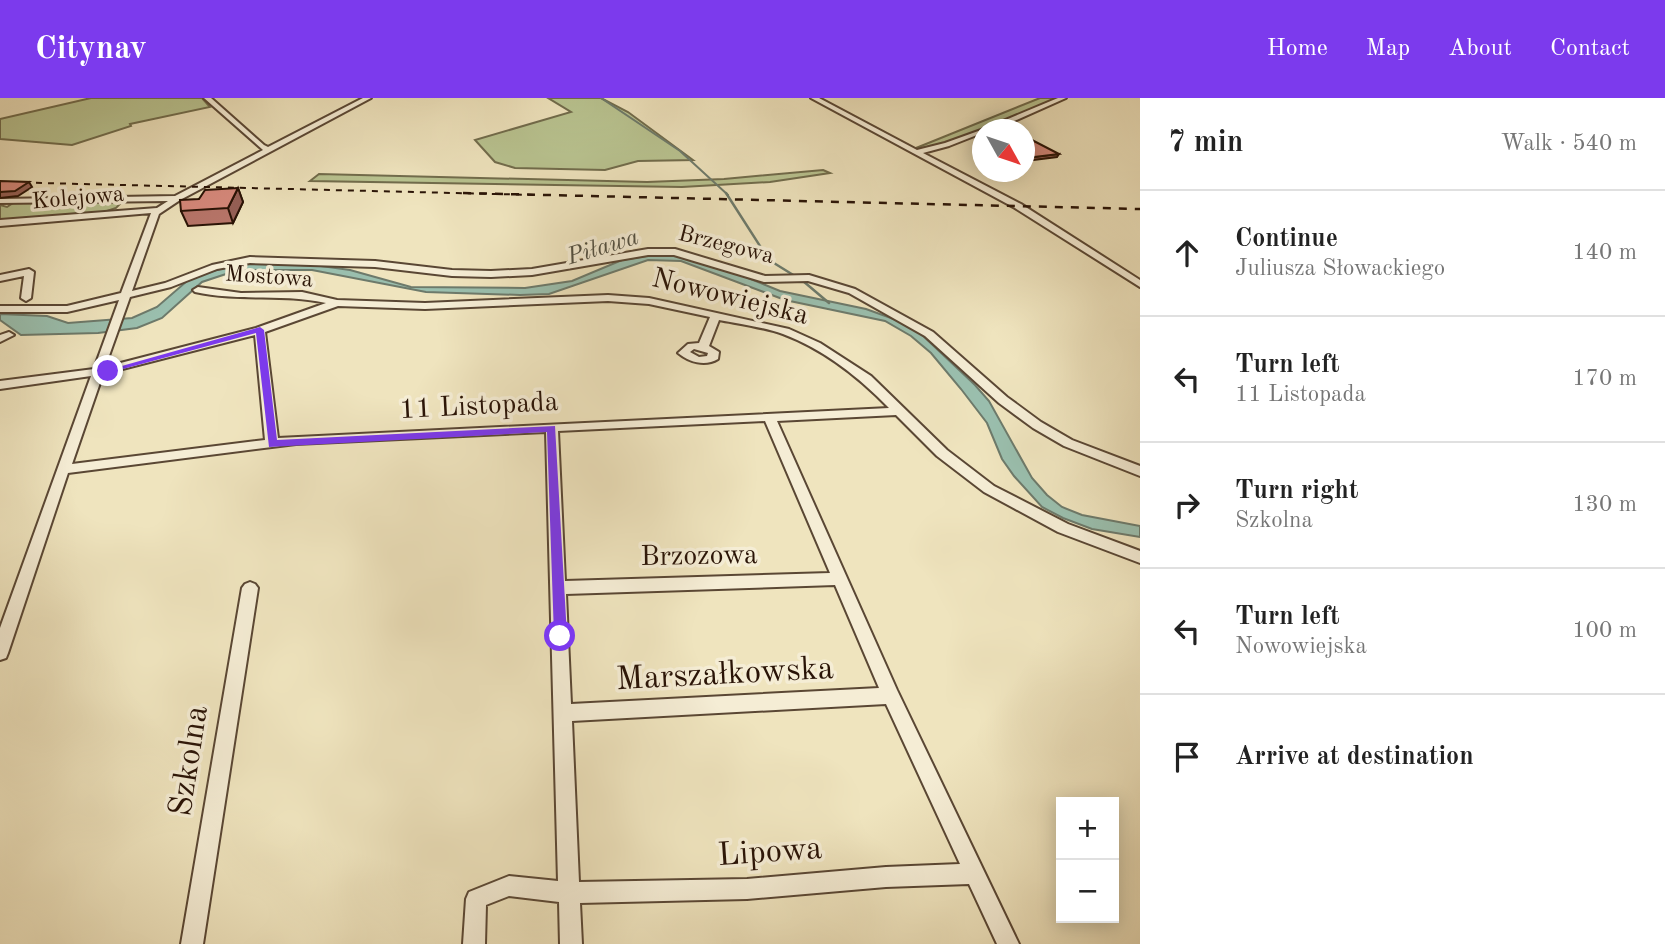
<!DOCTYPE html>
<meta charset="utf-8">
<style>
:root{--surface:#fff;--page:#f6f6f6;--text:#222;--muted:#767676;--line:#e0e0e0;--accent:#7c3aed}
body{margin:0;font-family:"Old Standard TT",serif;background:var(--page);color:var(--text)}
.controls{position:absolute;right:21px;bottom:21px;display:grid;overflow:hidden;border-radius:0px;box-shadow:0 4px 18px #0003}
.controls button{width:63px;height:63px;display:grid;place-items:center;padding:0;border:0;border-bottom:2px solid var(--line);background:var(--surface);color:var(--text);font:35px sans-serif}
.compass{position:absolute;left:972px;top:21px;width:63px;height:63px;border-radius:50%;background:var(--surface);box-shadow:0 4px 18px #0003;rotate:130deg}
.stop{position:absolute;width:21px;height:21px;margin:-16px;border:5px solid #7c3aed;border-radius:50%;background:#fff}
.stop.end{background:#7c3aed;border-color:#fff;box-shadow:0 2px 7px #0008}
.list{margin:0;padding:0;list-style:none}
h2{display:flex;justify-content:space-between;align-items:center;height:91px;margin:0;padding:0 28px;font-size:30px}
h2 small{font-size:23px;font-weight:400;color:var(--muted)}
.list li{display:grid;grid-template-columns:46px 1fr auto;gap:21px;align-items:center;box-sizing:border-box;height:126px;padding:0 28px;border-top:2px solid var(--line)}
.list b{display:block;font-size:26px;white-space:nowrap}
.list p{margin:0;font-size:23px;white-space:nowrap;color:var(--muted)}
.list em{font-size:23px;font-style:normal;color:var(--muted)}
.icon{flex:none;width:38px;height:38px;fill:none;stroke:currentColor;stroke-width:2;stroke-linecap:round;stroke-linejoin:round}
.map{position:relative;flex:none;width:1140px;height:846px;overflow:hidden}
header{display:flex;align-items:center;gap:42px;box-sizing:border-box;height:98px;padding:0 35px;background:var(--accent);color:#fff}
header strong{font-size:33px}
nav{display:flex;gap:38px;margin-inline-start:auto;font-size:24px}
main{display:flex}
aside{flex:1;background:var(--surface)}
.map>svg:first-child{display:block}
.green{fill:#b9c491;stroke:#716c4c;stroke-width:2}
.water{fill:#9abfae;stroke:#6d7a6b;stroke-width:2}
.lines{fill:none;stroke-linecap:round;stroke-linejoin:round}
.stream-far1{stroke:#6d7a6b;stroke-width:2}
.stream{stroke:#6d7a6b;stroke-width:2.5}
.minor-casing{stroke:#5a4734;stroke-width:4}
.minor{fill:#f5edd5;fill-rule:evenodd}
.rail-far1{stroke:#291306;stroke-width:2;stroke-dasharray:6 6;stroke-linecap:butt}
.rail{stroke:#291306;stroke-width:2.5;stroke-dasharray:8 8;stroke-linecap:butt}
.wall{fill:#b8766b;stroke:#291306;stroke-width:2}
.shaded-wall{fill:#966057;stroke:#291306;stroke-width:2}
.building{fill:#d6897c;stroke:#291306;stroke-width:2}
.route{fill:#7c3aed}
.labels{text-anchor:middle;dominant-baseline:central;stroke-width:7;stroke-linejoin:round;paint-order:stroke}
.far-street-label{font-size:23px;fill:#291306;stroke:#f5edd5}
.far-water-label{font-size:24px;font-style:italic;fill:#514f41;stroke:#f5edd5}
.street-label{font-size:28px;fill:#291306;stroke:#f5edd5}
.near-street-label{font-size:33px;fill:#291306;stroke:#f5edd5}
</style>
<header>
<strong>Citynav</strong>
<nav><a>Home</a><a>Map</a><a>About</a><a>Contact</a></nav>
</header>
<main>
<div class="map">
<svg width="1140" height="846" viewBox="0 0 1140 846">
<rect width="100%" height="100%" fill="#efe4be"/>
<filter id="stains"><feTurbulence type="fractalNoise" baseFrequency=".00286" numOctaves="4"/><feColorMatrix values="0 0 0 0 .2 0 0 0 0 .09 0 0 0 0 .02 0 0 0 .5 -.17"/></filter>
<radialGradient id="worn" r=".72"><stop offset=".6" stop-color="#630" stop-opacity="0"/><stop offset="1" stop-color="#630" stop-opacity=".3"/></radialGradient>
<path class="green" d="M 91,0 L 202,0 L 210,9 L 130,26 L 131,28 L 72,47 L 0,41 L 0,21 Z
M 548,0 L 601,0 L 628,14 L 693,62 L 638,63 L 605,72 L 515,70 L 495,64 L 475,42 L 571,14 Z
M 1040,0 L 1057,0 C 1023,14 951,52 916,50 Z
M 823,72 L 830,75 L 770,84 L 682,89 L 310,83 L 319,76 L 647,84 L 724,81 Z
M 105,101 L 124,102 L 116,110 L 101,115 L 0,124 L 0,107 L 7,109 L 13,105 L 0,104 L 100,102 L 97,104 Z"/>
<path class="water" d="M 665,155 L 706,163 L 780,193 L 866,211 L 902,224 L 920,235 L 975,287 L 989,303 L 1032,380 L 1047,397 L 1062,409 L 1082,417 L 1140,428 L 1140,439 L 1092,431 L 1063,420 L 1042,409 L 1014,378 L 1002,361 L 987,325 L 961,291 L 931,255 L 911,238 L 885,223 L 785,202 L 681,163 L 648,162 L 549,196 L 520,197 L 426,194 L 312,172 L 238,172 L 202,184 L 162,220 L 137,230 L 98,235 L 21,237 L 0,222 L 0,216 L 47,218 L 68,225 L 132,220 L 157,209 L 187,183 L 203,176 L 234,167 L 258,165 L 321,168 L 350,172 L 411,189 L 525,190 L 572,183 L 622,162 Z"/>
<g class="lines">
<path class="stream-far1" d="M 601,0 L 680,53 L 728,97"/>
<path class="stream" d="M 726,95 L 769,162 L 803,183 L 829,205"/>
<g class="minor-casing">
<path id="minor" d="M 204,0 L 211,0 L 264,47 L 268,49 L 363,0 L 371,0 L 180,102 L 159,116 L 132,193 L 165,185 L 212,167 L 250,159 L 375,163 L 452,172 L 491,173 L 532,171 L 648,151 L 675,151 L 765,178 L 809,177 L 855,191 L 933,234 L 1007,299 L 1041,324 L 1072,342 L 1140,368 L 1140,378 L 1064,348 L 1033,330 L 999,305 L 925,238 L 849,195 L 808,183 L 764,184 L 674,157 L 648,157 L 532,177 L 491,179 L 452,178 L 375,169 L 250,165 L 217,171 L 171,189 L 130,199 L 105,269 L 256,230 L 326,205 C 282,195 240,204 195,194 L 193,192 L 198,189 L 241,195 L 302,194 L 337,202 L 425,205 L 608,197 L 649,200 L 789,231 L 820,245 L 871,278 L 947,352 L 994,388 L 1068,426 L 1140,453 L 1140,465 L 1058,434 L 984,394 L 937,358 L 896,317 L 777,323 L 897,592 L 1019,846 L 997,846 L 969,786 L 886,789 L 747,801 L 580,805 L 582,846 L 560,846 L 559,804 L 509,798 L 486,807 L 485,846 L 463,846 L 466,801 L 469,794 L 509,778 L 558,783 L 546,334 L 296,346 L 68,375 L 8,555 L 6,560 L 0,562 L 0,530 L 91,278 L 0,291 L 0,283 L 94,271 L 119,202 L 67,214 L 0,214 L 0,208 L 67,208 L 121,195 L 151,115 L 0,128 L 0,122 L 157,110 L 168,103 L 0,105 L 0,101 L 175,98 L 263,52 ZM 608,203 L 649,206 L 710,219 L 699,245 L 688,246 L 678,255 C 689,264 705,269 718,261 L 719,254 L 709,248 L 719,222 C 740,226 763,229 783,236 C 823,251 859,279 889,310 L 278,340 L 265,234 L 338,208 L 425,211 ZM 255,237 L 265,342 L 72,366 L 103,276 ZM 694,251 L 708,255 L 707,258 L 699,259 L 690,254 ZM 765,323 L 830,475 L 565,483 L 558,333 ZM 835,487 L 879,590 L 571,606 L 566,496 ZM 886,606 L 960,766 L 886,769 L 747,781 L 579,784 L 572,623 Z
M 811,0 L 819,0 L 917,52 L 945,45 L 984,31 L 1058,0 L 1066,0 L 994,32 L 982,32 L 982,35 L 949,48 L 923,55 L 1021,106 L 1140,182 L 1140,189 L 1015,110 Z
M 29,171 L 34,174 L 31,200 L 26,203 L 21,200 L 24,178 L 0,183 L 0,177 Z
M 9,234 L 14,237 L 0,244 L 0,237 Z
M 250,484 L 255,486 L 258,490 L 203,846 L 181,846 L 242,490 L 245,486 Z"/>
</g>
<use href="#minor" class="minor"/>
<path class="rail-far1" d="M 0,84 L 537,97"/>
<path class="rail" d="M 463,95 L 1140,111"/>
</g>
<path class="wall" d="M 238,90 L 243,104 L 233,125 L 188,128 L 181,113 L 199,101 Z"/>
<path class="shaded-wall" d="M 1059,56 L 1057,59 L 1025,63 L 1026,60 Z
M 29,84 L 32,89 L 18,98 L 0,100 L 0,94 Z
M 238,90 L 243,104 L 233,125 L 228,110 Z"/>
<path class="building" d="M 1030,41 L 1059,56 L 1026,60 L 1025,59 L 1025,42 Z
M 0,83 L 29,84 L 15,93 L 0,94 Z
M 238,90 L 228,110 L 181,113 L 180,102 L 199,101 L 205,92 Z"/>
<path class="route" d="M 260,229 L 264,232 L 277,342 L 555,328 L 567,538 L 565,542 L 556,542 L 554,538 L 547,334 L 269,349 L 256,235 L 108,275 L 104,273 Z"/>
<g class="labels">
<g class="far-street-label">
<text transform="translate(78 100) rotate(-5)">Kolejowa</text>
<text transform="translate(726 147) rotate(14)">Brzegowa</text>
<text transform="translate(269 179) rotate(4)">Mostowa</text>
</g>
<g class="far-water-label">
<text transform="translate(603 150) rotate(-17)">Piława</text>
</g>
<g class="street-label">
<text transform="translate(730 200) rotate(14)">Nowowiejska</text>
<text transform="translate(479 309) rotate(-3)">11 Listopada</text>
<text transform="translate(699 459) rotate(-1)">Brzozowa</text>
</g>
<g class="near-street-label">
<text transform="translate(725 577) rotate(-3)">Marszałkowska</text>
<text transform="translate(190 663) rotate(-81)">Szkolna</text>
<text transform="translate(770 755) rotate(-4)">Lipowa</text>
</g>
</g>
<rect width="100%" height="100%" filter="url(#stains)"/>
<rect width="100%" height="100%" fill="url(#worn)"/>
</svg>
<div class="controls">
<button>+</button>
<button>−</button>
</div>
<svg class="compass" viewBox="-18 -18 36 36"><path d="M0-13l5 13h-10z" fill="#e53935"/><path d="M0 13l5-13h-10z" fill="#767676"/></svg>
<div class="stop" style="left:560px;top:538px"></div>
<div class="stop end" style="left:108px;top:273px"></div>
</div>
<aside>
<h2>7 min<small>Walk · 540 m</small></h2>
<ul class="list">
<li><svg class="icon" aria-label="ahead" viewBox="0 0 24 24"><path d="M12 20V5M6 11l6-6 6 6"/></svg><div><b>Continue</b><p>Juliusza Słowackiego</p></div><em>140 m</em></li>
<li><svg class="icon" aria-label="left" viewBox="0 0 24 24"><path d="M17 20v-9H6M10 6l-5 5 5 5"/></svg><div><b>Turn left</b><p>11 Listopada</p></div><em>170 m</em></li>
<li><svg class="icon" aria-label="right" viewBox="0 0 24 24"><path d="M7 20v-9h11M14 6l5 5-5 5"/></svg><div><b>Turn right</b><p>Szkolna</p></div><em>130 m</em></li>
<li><svg class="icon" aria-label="left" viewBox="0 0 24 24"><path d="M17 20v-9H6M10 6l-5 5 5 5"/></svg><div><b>Turn left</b><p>Nowowiejska</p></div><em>100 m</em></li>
<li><svg class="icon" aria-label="arrive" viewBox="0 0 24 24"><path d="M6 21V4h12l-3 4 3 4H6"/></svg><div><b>Arrive at destination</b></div></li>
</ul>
</aside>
</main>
